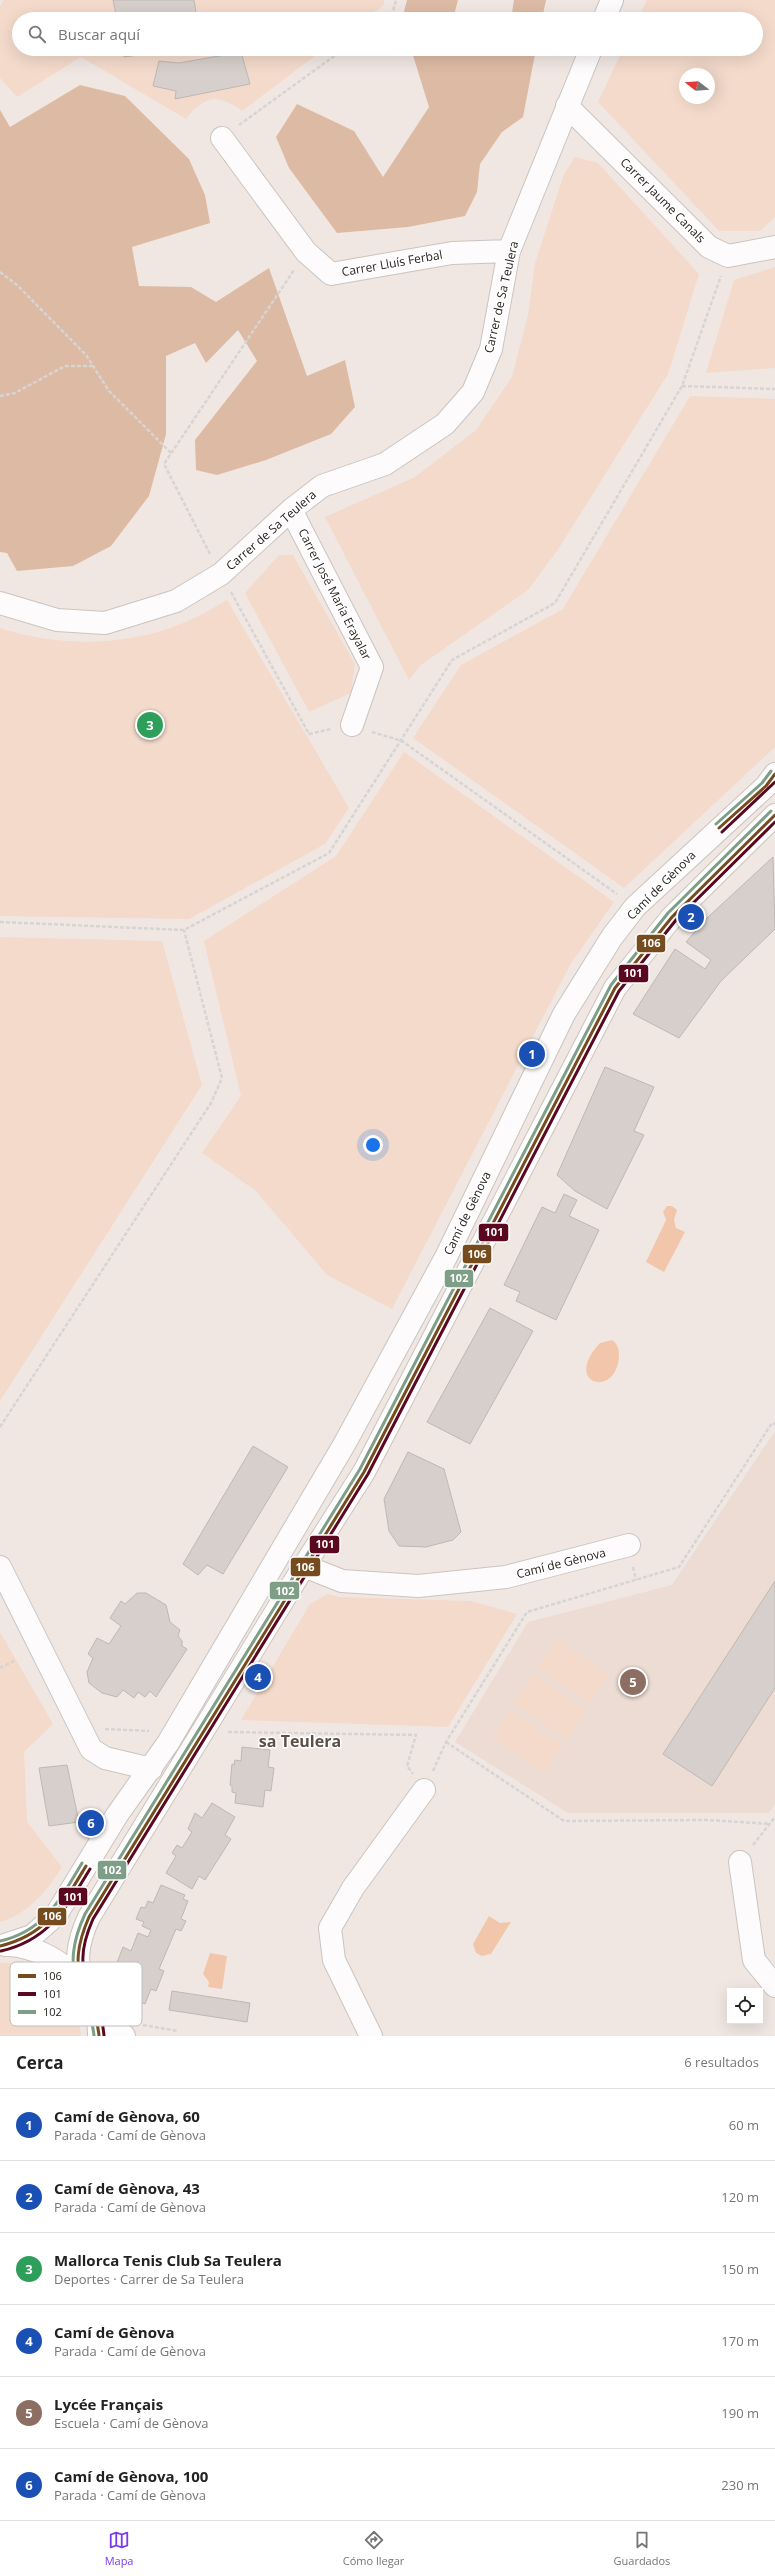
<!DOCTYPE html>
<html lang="es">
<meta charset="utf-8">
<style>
:root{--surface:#fff;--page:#f2f2f2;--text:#222;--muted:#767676;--line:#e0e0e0;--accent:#7c3aed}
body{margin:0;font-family:"Open Sans",sans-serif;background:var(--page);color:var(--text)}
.controls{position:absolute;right:12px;bottom:12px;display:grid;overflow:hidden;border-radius:0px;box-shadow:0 4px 16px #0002}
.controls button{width:36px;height:36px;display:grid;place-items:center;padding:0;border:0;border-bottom:1px solid var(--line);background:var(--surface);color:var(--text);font:20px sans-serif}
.compass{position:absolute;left:679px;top:68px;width:36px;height:36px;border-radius:50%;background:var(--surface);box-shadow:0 4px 16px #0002;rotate:287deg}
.you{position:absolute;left:373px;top:1145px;width:14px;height:14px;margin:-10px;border:3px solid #fff;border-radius:50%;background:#1a73e8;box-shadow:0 0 0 6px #1a73e833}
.badge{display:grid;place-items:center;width:26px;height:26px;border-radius:50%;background:var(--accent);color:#fff;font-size:13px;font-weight:700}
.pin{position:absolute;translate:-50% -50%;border:2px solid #fff;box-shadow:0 1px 4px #0006}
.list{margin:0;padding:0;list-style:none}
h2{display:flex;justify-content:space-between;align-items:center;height:52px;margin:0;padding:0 16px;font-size:17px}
h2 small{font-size:13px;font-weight:400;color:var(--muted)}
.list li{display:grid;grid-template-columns:26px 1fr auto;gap:12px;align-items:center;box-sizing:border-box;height:72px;padding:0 16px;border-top:1px solid var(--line)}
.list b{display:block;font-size:15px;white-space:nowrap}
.list p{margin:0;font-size:13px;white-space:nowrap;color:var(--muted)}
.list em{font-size:13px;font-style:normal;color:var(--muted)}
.icon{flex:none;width:22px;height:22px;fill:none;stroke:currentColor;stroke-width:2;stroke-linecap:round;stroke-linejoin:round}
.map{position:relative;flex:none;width:775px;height:2036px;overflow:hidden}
.search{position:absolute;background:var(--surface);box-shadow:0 4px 16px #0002;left:12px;right:12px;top:12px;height:44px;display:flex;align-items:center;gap:10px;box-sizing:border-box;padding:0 14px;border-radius:22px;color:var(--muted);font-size:15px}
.sheet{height:484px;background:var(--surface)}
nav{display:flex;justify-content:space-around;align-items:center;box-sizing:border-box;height:56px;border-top:1px solid var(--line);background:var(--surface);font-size:11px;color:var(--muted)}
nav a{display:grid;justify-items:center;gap:2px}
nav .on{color:var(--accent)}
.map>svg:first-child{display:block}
.built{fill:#eddcd3}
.green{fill:#f3dacb;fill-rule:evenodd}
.forest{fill:#ddbaa4}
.water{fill:#f2c6ab}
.building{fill:#d6cfcc;stroke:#beb8b4}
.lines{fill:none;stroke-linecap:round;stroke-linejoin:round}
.street-casing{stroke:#cac4c0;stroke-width:24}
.secondary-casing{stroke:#cac4c0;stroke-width:24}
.path{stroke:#d7d4d3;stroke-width:2.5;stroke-dasharray:4 2;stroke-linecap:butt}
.street{stroke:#fdfbfb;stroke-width:22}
.secondary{stroke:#fdfbfb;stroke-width:22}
.bus-1-casing{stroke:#fff;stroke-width:6}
.bus-2-casing{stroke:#fff;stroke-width:6}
.bus-3-casing{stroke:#fff;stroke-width:6}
.bus-1{stroke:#764c1f;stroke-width:3}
.bus-2{stroke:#5c0720;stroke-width:3}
.bus-3{stroke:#7e9e88;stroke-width:3}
.labels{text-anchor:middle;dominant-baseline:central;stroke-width:3;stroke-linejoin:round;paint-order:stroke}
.street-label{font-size:12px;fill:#27221e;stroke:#fff}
.district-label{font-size:16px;font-weight:bold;fill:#5b4f47;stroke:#fff}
.key{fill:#fff;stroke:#bebdbc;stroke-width:1}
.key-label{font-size:11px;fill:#27221e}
.line-badge{stroke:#fff;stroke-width:1.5}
.badge-label{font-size:11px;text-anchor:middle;font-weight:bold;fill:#fff}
</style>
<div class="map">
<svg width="775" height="2036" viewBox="0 0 775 2036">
<rect width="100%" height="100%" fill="#f0e7e3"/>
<path class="built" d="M 775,1431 L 775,1804 L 769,1813 L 568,1813 L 455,1742 L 528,1622 L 672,1585 Z"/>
<path class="green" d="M 4,0 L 384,0 L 384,5 L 364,19 L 19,19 L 19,49 L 324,49 L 242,111 C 218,93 204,96 186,119 L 81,57 L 17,97 L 0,78 L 0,6 Z
M 647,0 L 775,0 L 775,217 L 760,231 L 719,231 L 598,102 L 623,49 L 756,49 L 756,19 L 638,19 ZM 685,74 L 709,74 L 709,98 L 685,98 Z
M 575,157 L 598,163 L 699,274 L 668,374 L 559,548 L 528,590 L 421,665 L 409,680 L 325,517 L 415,477 L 476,430 L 512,377 L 528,315 L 535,263 L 564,174 Z
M 775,267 L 775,368 L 706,373 L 734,280 Z
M 690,396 L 775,399 L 775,747 L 624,888 L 413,738 L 461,665 L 563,609 Z
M 279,555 L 293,555 L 355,664 L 351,693 L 309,712 L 245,593 Z
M 227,600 L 349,808 L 325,844 L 189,919 L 0,916 L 0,628 C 58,647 127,647 183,623 C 198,617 213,608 227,600 Z
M 404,752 L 614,902 L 570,965 L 392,1309 L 327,1275 L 256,1191 L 202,1153 L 241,1096 L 204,941 L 336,856 Z
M 0,937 L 162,941 L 202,1085 L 0,1401 Z
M 328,1594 L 339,1597 L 471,1601 L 517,1614 L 448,1727 L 241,1720 L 310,1604 Z
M 0,1632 L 53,1724 L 24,1752 L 27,1822 L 62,1867 C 48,1890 27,1915 0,1922 Z
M 555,1639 L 609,1674 L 590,1703 L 537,1668 Z
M 533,1674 L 587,1709 L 568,1739 L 513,1704 Z
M 510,1710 L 563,1746 L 545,1773 L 492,1737 Z
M 0,1963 C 46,1959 76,1993 81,2036 L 0,2036 Z"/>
<path class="forest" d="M 407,0 L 458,0 L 453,19 L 402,19 Z
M 514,0 L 546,0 L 542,19 L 511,19 Z
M 411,49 L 462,49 L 464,56 L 498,49 L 536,49 L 523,117 L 502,132 L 480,164 L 477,192 L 465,216 L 408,227 L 337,233 L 289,168 L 276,137 L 297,104 L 354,131 L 383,177 L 429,107 Z
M 80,85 L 125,96 L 189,159 L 205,195 L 210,223 L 132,247 L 139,286 L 191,287 L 216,302 L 269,268 L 307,376 L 345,360 L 355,407 L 331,434 L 266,460 L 217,475 L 196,470 L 195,440 L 257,361 L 238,330 L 206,363 L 195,343 L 166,356 L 166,434 L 149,496 L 111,546 L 73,566 L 17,571 L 7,553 L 0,552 L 0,110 L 10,127 Z"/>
<path class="water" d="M 667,1206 L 672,1206 L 677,1210 L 674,1220 L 676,1228 L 685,1232 L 664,1272 L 646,1262 L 666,1220 L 663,1212 Z
M 612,1340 C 618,1344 619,1349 619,1356 C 617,1399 561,1385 600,1343 Z
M 489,1916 L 500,1923 L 511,1922 L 491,1954 L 482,1956 L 476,1953 L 473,1944 Z
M 210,1953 L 227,1956 L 222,1989 L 208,1987 L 209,1982 L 203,1974 Z"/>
<path class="building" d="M 113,0 L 194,0 L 197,19 L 117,19 Z
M 122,49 L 183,49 L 124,57 Z
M 241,52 L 250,84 L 175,99 L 176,91 L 153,86 L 159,61 L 179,63 Z
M 773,857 L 775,929 L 721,981 L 679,1038 L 633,1014 L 675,949 L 705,969 L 711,960 L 686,942 L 707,918 Z
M 605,1067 L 654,1087 L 634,1131 L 644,1135 L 607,1209 L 575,1191 L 557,1175 Z
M 564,1194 L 577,1200 L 569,1216 L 599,1230 L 556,1320 L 516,1301 L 520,1292 L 504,1285 L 542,1207 L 555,1213 Z
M 490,1308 L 533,1331 L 470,1444 L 427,1422 Z
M 253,1446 L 288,1467 L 223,1574 L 207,1565 L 198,1575 L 183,1564 Z
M 408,1452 L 444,1469 L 461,1532 L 453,1540 L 426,1547 L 399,1546 L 389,1531 L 384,1499 Z
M 775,1581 L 775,1688 L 712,1786 L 663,1754 Z
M 137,1593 L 146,1593 L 166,1605 L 170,1622 L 180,1630 L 178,1636 L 182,1641 L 182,1646 L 187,1649 L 156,1697 L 150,1691 L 145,1697 L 138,1692 L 134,1698 L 123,1690 L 117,1697 L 102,1693 L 89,1683 L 87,1672 L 93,1658 L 88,1654 L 97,1638 L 109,1644 L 121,1626 L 110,1618 L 121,1601 L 125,1604 Z
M 242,1747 L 270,1750 L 268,1767 L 274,1768 L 271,1791 L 265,1790 L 263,1807 L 235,1803 L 236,1793 L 232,1792 L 232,1786 L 230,1785 L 232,1764 L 234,1765 L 235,1760 L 241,1761 Z
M 67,1765 L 79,1822 L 49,1826 L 39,1768 Z
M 212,1803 L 235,1817 L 225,1835 L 231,1839 L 205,1880 L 199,1876 L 192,1889 L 166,1873 L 176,1856 L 172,1853 L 177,1845 L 182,1848 L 192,1832 L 188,1829 L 195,1813 L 202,1818 Z
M 161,1885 L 185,1895 L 183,1899 L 188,1901 L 181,1919 L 186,1921 L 181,1931 L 176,1929 L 159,1969 L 164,1971 L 156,1991 L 151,1989 L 145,2004 L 117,1992 L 123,1979 L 119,1977 L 122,1970 L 115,1968 L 123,1947 L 131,1951 L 138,1933 L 148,1937 L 151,1930 L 142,1926 L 144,1922 L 136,1919 L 141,1907 L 145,1908 L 148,1901 L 153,1903 Z
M 172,1991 L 250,2003 L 247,2022 L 169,2010 Z"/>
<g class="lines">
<g class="street-casing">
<path id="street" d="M 604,19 L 612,0
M 567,106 L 709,247 L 728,256 L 775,247
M 222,138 L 306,252 L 331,274 L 452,253 L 509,251
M 291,510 L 372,667 L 352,725
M 0,603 L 57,620 L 105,623 L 176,601 L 221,574 L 291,510 L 322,486 L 385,464 L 445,424 L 473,392 L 491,349 L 509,251 L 591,49
M 304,1566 L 342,1581 L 418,1586 L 506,1577 L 629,1545
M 0,1567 L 91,1749 L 105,1758 L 151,1769
M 740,1862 L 754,1960 L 775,1986
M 92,2004 L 103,2020 L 124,2036
M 371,2036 L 334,1960 L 330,1928 L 353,1888 L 424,1790"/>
</g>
<g class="secondary-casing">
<path id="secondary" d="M 5,1945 L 32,1936 L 56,1915 L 117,1815 L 168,1743 L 345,1443 L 446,1257 L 564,1014 L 612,937 L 635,907 L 766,786 L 775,774
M 9,1945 C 55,1948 100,1987 99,2036
M 85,1990 C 74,1964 77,1943 89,1917 L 304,1566 L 364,1472 L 615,988 L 672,917 L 775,815"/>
</g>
<path class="path" d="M 386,19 L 392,15 L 396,0
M 239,125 L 344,49
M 0,272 L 17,285 L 86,355 L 109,391 L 171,453
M 682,386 L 775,389
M 0,396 L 15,393 L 65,366 L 93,366
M 210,554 L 164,464 L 294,270
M 231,592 L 309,734 L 331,729
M 372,732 L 402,741 L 617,894
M 0,922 L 184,930 L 329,853 L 452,660 L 555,603 L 682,386 L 721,276
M 0,1427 L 211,1103 L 222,1078 L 184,930
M 633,1567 L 636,1580
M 0,1668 L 16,1660
M 105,1729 L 149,1731
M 228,1732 L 416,1735 L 407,1766 L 413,1774
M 446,1742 L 564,1821 L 707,1820 L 770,1824
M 433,1771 L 446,1742 L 527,1612 L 679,1567 L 772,1423 L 775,1424
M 753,1845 L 775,1817
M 143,2025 L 178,2031"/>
<use href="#street" class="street"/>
<use href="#secondary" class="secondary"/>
<g class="bus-1-casing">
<path id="bus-1" d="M 719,828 L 766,786 L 775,774
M 0,1946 C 47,1935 63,1904 86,1866
M 99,2036 C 98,2020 92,2006 85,1992 C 73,1966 78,1942 89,1917 L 364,1472 L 615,988 L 672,917 L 775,815"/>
</g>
<g class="bus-2-casing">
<path id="bus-2" d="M 722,832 L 775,782
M 1,1951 C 49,1940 66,1908 90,1869
M 104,2036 C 101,1984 66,1980 93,1919 L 368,1474 L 619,991 L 676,920 L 775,822"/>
</g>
<g class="bus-3-casing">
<path id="bus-3" d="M 716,824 L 762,783 L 771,771
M 0,1941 C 44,1931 60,1900 82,1863
M 94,2036 C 93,2020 86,2007 80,1992 C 68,1965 73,1940 85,1914 L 360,1469 L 611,985 L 668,913 L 771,811"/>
</g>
<use href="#bus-1" class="bus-1"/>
<use href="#bus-2" class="bus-2"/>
<use href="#bus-3" class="bus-3"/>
</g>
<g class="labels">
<g class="street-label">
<text transform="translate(663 200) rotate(45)">Carrer Jaume Canals</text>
<text transform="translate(392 263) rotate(-10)">Carrer Lluís Ferbal</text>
<text transform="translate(501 297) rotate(-77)">Carrer de Sa Teulera</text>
<text transform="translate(271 530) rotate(-41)">Carrer de Sa Teulera</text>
<text transform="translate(335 594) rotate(63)">Carrer José María Erayalar</text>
<text transform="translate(661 885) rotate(-45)">Camí de Gènova</text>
<text transform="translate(467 1213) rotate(-64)">Camí de Gènova</text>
<text transform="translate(561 1563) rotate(-14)">Camí de Gènova</text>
</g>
<g class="district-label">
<text x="300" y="1741">sa Teulera</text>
</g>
</g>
<rect x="10" y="1962" width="132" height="64" rx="6" class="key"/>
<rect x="18" y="1974" width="18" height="4" fill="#764c1f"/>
<rect x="18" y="1992" width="18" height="4" fill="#5c0720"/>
<rect x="18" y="2010" width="18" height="4" fill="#7e9e88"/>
<g class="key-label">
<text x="43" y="1980">106</text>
<text x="43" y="1998">101</text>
<text x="43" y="2016">102</text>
</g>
<g class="line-badge">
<rect x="636" y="934" width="30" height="19" rx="4" fill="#764c1f"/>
<rect x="618" y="964" width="31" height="19" rx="4" fill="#5c0720"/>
<rect x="478" y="1223" width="31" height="19" rx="4" fill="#5c0720"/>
<rect x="462" y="1244" width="30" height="20" rx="4" fill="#764c1f"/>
<rect x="444" y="1269" width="30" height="19" rx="4" fill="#7e9e88"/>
<rect x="309" y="1535" width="31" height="19" rx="4" fill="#5c0720"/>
<rect x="290" y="1557" width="31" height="20" rx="4" fill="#764c1f"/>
<rect x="269" y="1581" width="31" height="19" rx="4" fill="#7e9e88"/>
<rect x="97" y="1860" width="30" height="20" rx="4" fill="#7e9e88"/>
<rect x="58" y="1887" width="30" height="19" rx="4" fill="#5c0720"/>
<rect x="37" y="1907" width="30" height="19" rx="4" fill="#764c1f"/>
</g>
<g class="badge-label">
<text x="651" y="947">106</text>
<text x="633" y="977">101</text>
<text x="494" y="1236">101</text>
<text x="477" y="1258">106</text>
<text x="459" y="1282">102</text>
<text x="325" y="1548">101</text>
<text x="305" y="1571">106</text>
<text x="285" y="1595">102</text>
<text x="112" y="1874">102</text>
<text x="73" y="1901">101</text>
<text x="52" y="1920">106</text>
</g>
</svg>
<div class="controls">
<button><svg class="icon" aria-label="locate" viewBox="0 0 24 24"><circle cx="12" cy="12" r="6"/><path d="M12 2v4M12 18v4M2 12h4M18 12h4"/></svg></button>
</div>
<svg class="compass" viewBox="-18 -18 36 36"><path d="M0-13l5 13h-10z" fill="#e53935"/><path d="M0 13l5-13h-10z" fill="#767676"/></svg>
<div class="you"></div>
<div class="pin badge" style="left:532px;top:1054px;background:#1a4fb4">1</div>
<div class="pin badge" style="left:691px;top:917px;background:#1a4fb4">2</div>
<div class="pin badge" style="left:150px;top:725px;background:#2e9e5b">3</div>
<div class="pin badge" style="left:258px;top:1677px;background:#1a4fb4">4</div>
<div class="pin badge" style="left:633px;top:1682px;background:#8d6e63">5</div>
<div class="pin badge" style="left:91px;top:1823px;background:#1a4fb4">6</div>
<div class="search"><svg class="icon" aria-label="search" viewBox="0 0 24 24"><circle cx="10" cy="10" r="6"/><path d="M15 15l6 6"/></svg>Buscar aquí</div>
</div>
<section class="sheet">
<h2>Cerca<small>6 resultados</small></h2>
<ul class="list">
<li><span class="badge" style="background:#1a4fb4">1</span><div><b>Camí de Gènova, 60</b><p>Parada · Camí de Gènova</p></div><em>60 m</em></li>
<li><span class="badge" style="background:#1a4fb4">2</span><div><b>Camí de Gènova, 43</b><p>Parada · Camí de Gènova</p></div><em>120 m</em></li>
<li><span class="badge" style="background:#2e9e5b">3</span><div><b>Mallorca Tenis Club Sa Teulera</b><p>Deportes · Carrer de Sa Teulera</p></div><em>150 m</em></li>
<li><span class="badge" style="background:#1a4fb4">4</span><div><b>Camí de Gènova</b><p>Parada · Camí de Gènova</p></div><em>170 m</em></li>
<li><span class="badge" style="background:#8d6e63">5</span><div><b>Lycée Français</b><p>Escuela · Camí de Gènova</p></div><em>190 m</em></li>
<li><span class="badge" style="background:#1a4fb4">6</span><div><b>Camí de Gènova, 100</b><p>Parada · Camí de Gènova</p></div><em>230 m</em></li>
</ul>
</section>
<nav>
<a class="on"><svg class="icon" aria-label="map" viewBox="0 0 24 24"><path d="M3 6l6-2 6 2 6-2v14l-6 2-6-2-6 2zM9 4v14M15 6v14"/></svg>Mapa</a>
<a><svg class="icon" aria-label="directions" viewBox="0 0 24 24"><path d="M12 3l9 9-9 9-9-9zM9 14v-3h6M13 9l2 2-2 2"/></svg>Cómo llegar</a>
<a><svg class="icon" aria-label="saved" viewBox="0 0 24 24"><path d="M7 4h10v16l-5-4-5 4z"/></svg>Guardados</a>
</nav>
